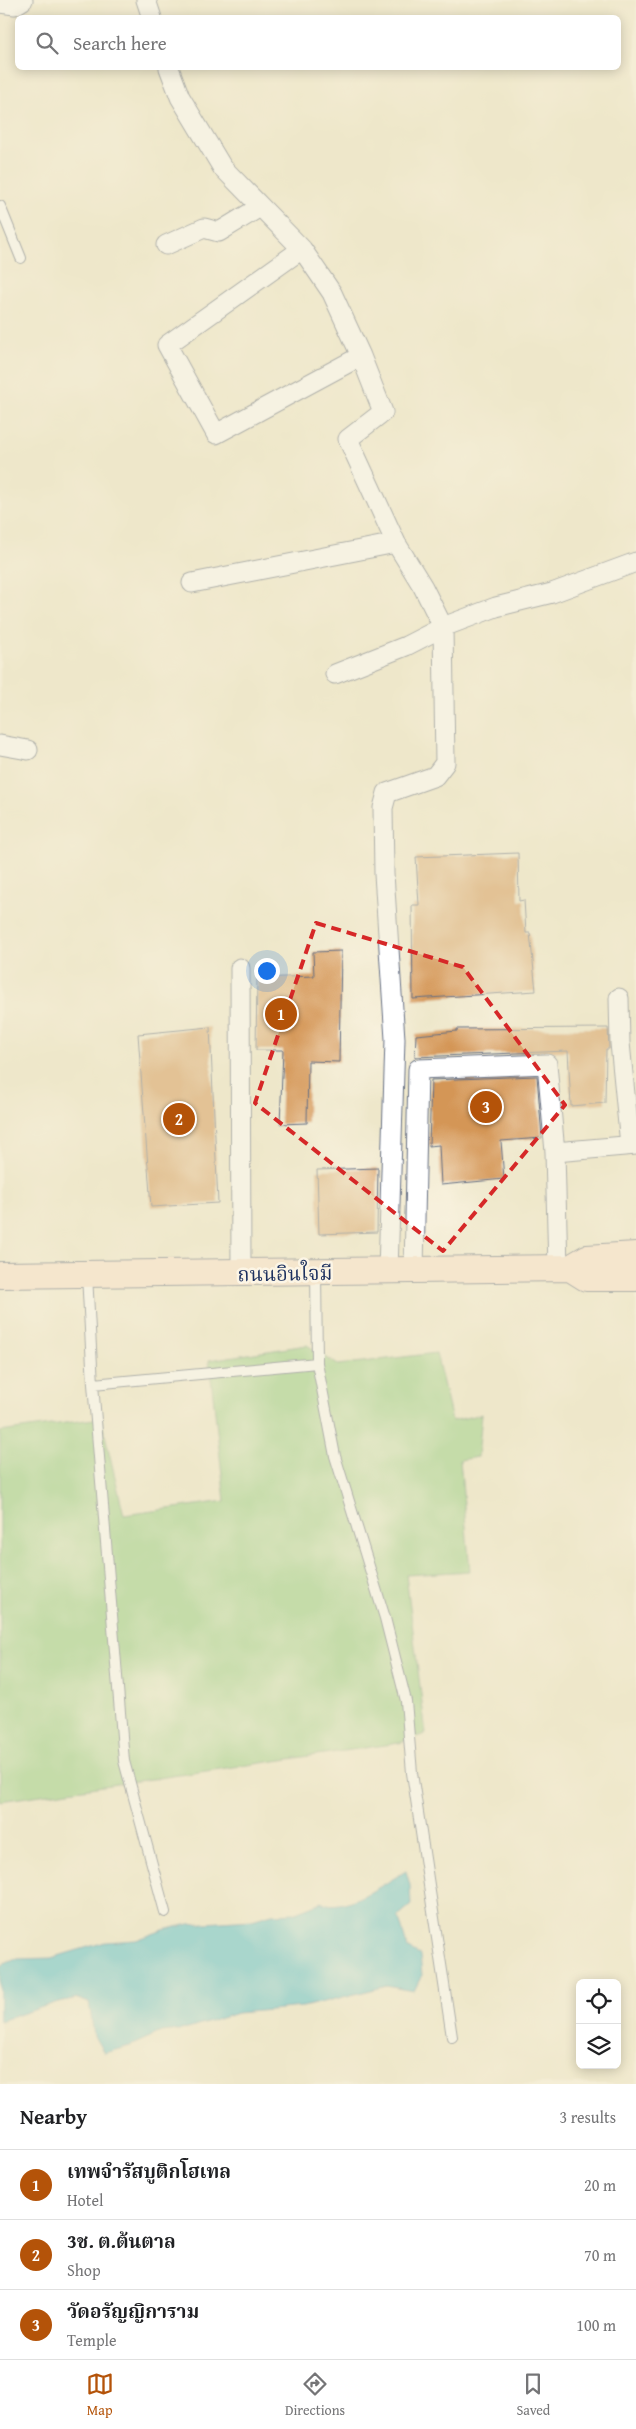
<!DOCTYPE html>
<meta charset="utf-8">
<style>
:root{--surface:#fff;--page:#f6f6f6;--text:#202124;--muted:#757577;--line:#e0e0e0;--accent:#b45309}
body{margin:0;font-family:"Gentium Book Plus","Noto Serif Thai",serif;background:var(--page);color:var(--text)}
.controls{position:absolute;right:15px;bottom:15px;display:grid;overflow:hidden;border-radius:8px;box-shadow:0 2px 12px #0003}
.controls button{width:45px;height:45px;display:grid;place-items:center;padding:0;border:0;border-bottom:1px solid var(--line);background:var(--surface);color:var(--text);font:25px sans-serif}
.you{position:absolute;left:266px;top:970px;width:18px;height:18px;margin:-12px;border:4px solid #fff;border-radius:50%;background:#1a73e8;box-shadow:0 0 0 8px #1a73e833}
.badge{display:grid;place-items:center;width:32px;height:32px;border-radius:50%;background:var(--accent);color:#fff;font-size:16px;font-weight:700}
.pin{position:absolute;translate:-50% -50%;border:2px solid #fff;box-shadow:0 1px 5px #0006}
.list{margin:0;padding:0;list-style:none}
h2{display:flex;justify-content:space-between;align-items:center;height:65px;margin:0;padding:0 20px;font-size:21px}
h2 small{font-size:16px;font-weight:400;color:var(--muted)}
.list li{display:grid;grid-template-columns:32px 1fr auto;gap:15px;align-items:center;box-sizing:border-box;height:70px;padding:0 20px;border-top:1px solid var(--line)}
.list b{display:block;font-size:19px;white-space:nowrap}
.list p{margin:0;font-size:16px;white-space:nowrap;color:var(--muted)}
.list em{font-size:16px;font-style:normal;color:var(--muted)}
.icon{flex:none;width:28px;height:28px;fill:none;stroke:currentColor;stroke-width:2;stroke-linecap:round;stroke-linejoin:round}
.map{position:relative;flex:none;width:636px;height:2084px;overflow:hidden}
.search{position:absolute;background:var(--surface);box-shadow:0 2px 12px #0003;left:15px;right:15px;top:15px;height:55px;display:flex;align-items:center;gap:12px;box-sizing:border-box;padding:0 18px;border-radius:8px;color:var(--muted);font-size:19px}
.sheet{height:275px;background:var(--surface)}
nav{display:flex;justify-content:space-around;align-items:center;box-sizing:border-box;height:70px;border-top:1px solid var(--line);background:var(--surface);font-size:14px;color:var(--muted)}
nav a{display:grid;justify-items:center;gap:2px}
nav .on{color:var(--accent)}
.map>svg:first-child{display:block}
.green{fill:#93ce82;stroke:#577e70}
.water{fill:#54c0ce;stroke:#387896}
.building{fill:#d49656}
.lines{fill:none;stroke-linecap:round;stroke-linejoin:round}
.lane-casing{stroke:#656f84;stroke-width:12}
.street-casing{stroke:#656f84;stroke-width:21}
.secondary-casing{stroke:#656f84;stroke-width:28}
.lane{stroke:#fff;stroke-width:10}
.street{stroke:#fff;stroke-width:19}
.secondary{stroke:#fde4d1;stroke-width:26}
.marked{fill:none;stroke:#d62828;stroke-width:4;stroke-dasharray:10 6;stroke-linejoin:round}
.labels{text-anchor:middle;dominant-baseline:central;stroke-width:5;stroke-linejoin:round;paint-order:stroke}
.street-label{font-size:20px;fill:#1b2f5e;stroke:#fcf5e5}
</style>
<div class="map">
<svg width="636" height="2084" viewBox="0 0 636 2084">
<rect width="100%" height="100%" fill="#fcf5e5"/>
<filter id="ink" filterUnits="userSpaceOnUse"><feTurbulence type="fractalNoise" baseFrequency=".02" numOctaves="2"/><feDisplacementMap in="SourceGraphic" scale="10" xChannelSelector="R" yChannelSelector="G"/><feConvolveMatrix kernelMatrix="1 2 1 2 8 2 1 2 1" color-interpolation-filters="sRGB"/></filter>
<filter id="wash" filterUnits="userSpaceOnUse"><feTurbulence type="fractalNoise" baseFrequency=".0096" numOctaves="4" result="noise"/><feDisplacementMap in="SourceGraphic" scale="20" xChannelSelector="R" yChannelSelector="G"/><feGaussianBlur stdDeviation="1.12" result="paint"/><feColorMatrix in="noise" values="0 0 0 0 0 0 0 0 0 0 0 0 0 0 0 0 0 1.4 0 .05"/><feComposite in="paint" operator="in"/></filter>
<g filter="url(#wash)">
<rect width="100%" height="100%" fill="#eee7ca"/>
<path class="green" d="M 307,1345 L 338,1365 L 436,1353 L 452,1421 L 482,1414 L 478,1457 L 460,1460 L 470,1571 L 406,1575 L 426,1734 L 399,1743 L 0,1801 L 0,1432 L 101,1418 L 124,1515 L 225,1501 L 209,1360 Z"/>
<path class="water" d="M 406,1871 L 410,1885 L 411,1905 L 398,1916 L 408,1949 L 420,1955 L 422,1975 L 414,1991 L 387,1986 L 303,2007 L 237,2013 L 188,2029 L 161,2032 L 130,2046 L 104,2053 L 94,2036 L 89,2002 L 78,1998 L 58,2002 L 0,2021 L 0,1966 L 16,1959 L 51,1958 L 105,1942 L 136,1940 L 163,1930 L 189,1924 L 252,1920 L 272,1914 L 294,1913 L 322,1902 C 342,1914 387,1882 406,1871 Z"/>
<g id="blocks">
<path class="building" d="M 518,853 L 519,901 L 524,900 L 526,933 L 530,933 L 536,991 L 413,999 L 412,905 L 419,905 L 416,857 Z
M 341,951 L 339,1062 L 308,1061 L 307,1123 L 280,1124 L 283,1050 L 256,1050 L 257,978 L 314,976 L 313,952 Z
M 210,1027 L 218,1203 L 151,1207 L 138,1034 Z
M 608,1028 L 609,1049 L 606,1049 L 605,1103 L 571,1106 L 568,1051 L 415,1057 L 416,1035 L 457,1031 L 457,1029 Z
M 537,1076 L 542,1138 L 501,1141 L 504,1179 L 441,1185 L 439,1145 L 429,1146 L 431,1080 Z
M 378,1168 L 377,1232 L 319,1234 L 317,1170 Z"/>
</g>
</g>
<g filter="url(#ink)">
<use href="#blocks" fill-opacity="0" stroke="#656f84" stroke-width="1"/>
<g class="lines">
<g class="lane-casing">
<path id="lane" d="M 0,206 L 21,258
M 316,1272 L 317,1363 L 335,1456 L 385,1618 L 406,1701 L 412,1773 L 452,2037
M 87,1275 L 93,1384
M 165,1912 L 124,1761 L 93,1384 L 317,1363"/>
</g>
<g class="street-casing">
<path id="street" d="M 146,0 L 152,18
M 0,3 L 15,5 L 23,0
M 169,68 L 180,97 L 222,167 L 302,249 L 332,293 L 361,356
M 166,245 L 204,228 L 219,232 L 260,207
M 302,249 L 167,345 L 216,434 L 361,356 L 383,412 L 348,439 L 396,543
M 192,583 L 396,543 L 423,587 L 443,627 L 445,763 L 435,776 L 387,793 L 383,808 L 384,874 L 395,1039 L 388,1271
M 335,674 L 406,646 L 443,627 L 496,607 L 552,593 L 636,562
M 0,745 L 28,750
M 240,968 L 241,1274
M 619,998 L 620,1043 L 630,1145
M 558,1268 L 555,1152 L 636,1145
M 414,1270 L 418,1069 L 547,1064 L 555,1152"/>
</g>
<g class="secondary-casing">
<path id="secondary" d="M 570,1268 L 586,1278 L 636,1278
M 0,1275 L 570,1268 L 587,1258 L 636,1255"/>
</g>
<use href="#lane" class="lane"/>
<use href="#street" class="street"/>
<use href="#secondary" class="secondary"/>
</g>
</g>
<path d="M0 0H636V2084H0ZM 316,923 L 463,967 L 565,1105 L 443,1251 L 255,1103 Z" fill="#eee7ca" fill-opacity=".55" fill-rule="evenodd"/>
<path class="marked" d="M 316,923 L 463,967 L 565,1105 L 443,1251 L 255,1103 Z"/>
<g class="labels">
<g class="street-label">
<text transform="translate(285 1273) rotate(-1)">ถนนอินใจมี</text>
</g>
</g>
</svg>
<div class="controls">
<button><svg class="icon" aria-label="locate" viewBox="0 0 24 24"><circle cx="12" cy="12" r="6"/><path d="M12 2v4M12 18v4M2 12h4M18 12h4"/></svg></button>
<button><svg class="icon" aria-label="layers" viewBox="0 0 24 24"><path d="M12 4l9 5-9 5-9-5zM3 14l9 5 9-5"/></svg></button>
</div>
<div class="you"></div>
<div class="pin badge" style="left:281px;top:1014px">1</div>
<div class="pin badge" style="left:179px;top:1119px">2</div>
<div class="pin badge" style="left:486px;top:1107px">3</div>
<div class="search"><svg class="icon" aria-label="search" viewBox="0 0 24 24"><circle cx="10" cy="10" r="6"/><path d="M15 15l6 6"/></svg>Search here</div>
</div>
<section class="sheet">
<h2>Nearby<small>3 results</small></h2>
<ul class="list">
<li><span class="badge">1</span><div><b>เทพจำรัสบูติกโฮเทล</b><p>Hotel</p></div><em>20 m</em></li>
<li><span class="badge">2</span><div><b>3ช. ต.ต้นตาล</b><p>Shop</p></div><em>70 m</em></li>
<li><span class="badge">3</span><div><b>วัดอรัญญิการาม</b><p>Temple</p></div><em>100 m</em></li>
</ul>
</section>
<nav>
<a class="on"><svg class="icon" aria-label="map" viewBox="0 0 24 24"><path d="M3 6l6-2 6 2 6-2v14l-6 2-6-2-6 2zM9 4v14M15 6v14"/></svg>Map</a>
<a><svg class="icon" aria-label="directions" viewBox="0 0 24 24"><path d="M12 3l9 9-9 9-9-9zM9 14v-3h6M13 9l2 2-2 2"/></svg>Directions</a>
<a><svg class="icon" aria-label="saved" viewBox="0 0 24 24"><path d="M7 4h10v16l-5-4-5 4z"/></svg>Saved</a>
</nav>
